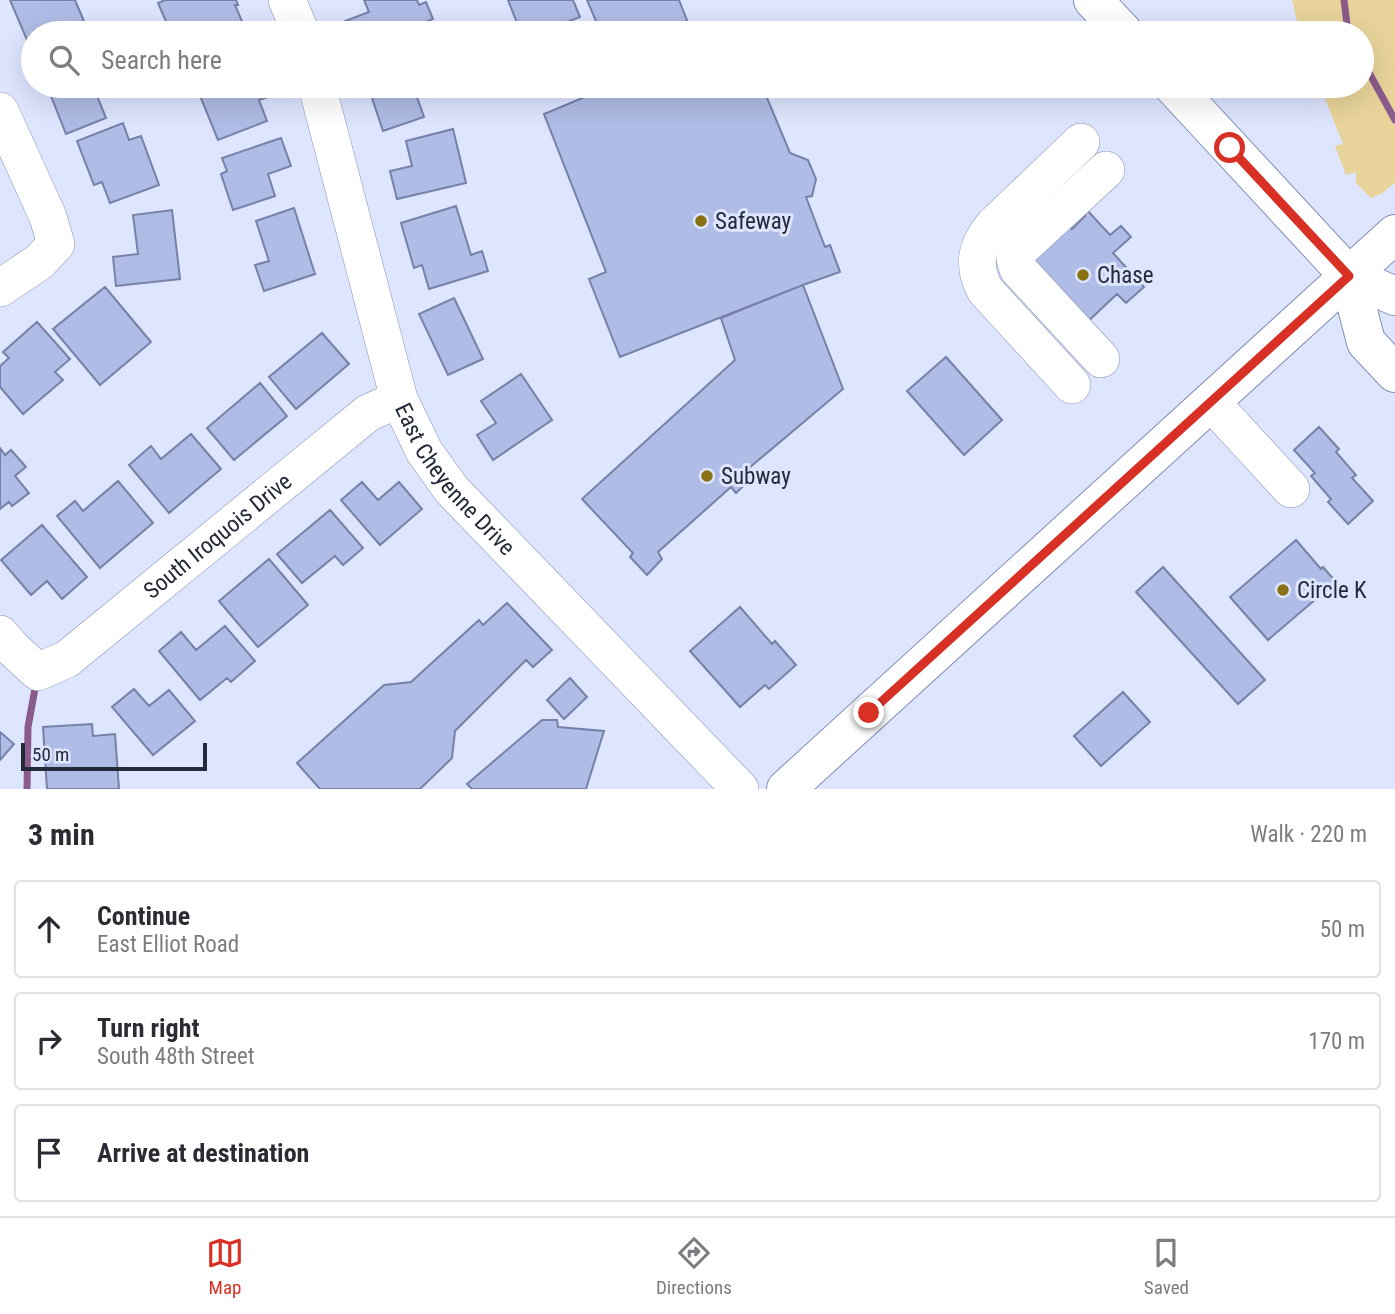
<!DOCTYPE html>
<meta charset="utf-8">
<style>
:root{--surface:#fff;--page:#f7f7f7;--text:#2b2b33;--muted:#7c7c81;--line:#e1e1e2;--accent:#d93025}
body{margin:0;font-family:"Roboto Condensed",sans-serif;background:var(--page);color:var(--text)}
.scale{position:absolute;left:21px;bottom:18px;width:186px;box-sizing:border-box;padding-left:7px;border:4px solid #252a3a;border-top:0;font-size:19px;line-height:24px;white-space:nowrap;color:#252a3a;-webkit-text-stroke:5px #dde5ff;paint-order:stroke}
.stop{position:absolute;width:21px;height:21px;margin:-16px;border:5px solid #d93025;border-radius:50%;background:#fff}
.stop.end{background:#d93025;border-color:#fff;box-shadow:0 2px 7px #0008}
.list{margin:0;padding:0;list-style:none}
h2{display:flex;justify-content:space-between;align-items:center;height:91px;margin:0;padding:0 28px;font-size:30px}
h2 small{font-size:23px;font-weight:400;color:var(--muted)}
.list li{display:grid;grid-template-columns:46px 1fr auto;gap:21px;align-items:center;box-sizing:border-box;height:98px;margin:0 14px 14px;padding:0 14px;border:2px solid var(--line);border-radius:7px}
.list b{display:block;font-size:26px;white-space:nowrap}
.list p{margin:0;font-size:23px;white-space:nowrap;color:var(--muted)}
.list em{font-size:23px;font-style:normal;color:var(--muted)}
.icon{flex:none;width:38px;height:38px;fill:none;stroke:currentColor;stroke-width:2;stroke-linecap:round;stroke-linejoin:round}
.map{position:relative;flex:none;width:1395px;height:789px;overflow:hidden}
.search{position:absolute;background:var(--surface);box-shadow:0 7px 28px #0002;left:21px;right:21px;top:21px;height:77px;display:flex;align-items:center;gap:18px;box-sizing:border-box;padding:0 24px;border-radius:38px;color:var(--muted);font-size:26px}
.sheet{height:427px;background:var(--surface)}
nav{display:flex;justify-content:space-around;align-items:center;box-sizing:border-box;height:98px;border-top:2px solid var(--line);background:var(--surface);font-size:19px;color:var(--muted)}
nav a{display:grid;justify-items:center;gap:4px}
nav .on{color:var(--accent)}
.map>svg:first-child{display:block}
.green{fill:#e8d49a}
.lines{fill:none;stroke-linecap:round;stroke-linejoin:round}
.stream{stroke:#8b5b8b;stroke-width:7}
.building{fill:#afbce5;stroke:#7681a8;stroke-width:2}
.minor-casing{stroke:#848fb6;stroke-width:38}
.major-casing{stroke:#848fb6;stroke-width:40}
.minor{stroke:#fff;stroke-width:37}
.major{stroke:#fff;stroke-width:38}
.route{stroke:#d93025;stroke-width:9}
.poi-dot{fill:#8a7113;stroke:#dde5ff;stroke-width:2.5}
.labels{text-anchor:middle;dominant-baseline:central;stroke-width:6;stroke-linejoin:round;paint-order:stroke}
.poi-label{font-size:23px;fill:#252a3a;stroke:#dde5ff;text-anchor:start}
.street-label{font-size:23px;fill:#252a3a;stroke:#dde5ff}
</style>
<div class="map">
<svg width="1395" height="789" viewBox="0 0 1395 789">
<rect width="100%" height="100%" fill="#dde5ff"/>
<path class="green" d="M 1292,0 L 1395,0 L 1395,183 L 1381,194 L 1371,198 L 1356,183 L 1356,172 L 1346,175 L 1335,146 L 1343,144 L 1320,86 L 1362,86 L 1362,33 L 1300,33 Z"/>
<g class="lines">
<path class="stream" d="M 1344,0 L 1348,33
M 1362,60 L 1395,120
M 27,789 L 28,727 L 36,683"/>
</g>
<path class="building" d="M 10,0 L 75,0 L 89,33 L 33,33 L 33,37 L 27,40 Z
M 165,0 L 236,0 L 238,5 L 235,5 L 247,33 L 171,33 L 158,3 Z
M 364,0 L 417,0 L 419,5 L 426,2 L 433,19 L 398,33 L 350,33 L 345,21 L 369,12 Z
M 508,0 L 573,0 L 580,17 L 539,33 L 521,33 Z
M 587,0 L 679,0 L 692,33 L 601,33 Z
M 47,86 L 93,86 L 106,118 L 66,134 Z
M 196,86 L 267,86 L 271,96 L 259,100 L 267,121 L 218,140 Z
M 368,86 L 413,86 L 424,117 L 383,131 Z
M 611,86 L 762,86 L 790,153 L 808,160 L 816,179 L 812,196 L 806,197 L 825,247 L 830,245 L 840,272 L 803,285 L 620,357 L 589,279 L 606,272 L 544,114 Z
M 123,123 L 129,140 L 141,136 L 159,185 L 110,203 L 102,182 L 94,185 L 77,141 Z
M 453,129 L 466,183 L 397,199 L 390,171 L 412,166 L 406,141 Z
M 281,138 L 291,166 L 268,174 L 275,196 L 233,210 L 221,174 L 227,171 L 222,158 Z
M 456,206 L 471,255 L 482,251 L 488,271 L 429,289 L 422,265 L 414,268 L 401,223 Z
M 294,208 L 315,274 L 264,291 L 255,265 L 269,261 L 256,221 Z
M 1086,209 L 1110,235 L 1121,226 L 1131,237 L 1113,253 L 1144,287 L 1126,303 L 1117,294 L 1082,327 L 1023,262 L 1066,223 L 1072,229 L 1085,216 Z
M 172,210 L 180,279 L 116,286 L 113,257 L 138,254 L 133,215 Z
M 803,285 L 843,389 L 749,468 L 755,475 L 736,493 L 731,487 L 658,552 L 662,559 L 647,575 L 630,557 L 633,553 L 582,499 L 735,360 L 721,318 Z
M 105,287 L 151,342 L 100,385 L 53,329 Z
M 454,298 L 483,359 L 448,375 L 419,314 Z
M 37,322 L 70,359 L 55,372 L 63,380 L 23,414 L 0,387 L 0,366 L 9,358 L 3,352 Z
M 322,333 L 349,364 L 296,409 L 269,377 Z
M 946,357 L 1002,420 L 964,455 L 907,391 Z
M 521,374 L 552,420 L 493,460 L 477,435 L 496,423 L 481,401 Z
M 260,383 L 287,416 L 234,460 L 207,428 Z
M 1319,427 L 1339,449 L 1336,452 L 1356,475 L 1352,478 L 1373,501 L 1348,524 L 1328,502 L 1331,499 L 1311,476 L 1315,473 L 1294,450 Z
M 191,434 L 221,469 L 169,513 L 129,465 L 151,446 L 161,459 Z
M 0,448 L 5,455 L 11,450 L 26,467 L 15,476 L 29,493 L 12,506 L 9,502 L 0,509 Z
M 118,481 L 153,523 L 100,568 L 57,516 L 75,501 L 83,511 Z
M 362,482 L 378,500 L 399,482 L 422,509 L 380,545 L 341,500 Z
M 330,510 L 363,548 L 343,565 L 335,556 L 302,583 L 277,554 Z
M 42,525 L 87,577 L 62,599 L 47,581 L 31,595 L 1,560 Z
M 1296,540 L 1321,569 L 1323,567 L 1336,582 L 1268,640 L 1230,597 Z
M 269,559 L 308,605 L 258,647 L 219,601 Z
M 1163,567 L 1265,680 L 1238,704 L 1136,592 Z
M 507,603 L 552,650 L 533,667 L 526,660 L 455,731 L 452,758 L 420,789 L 320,789 L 297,763 L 384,685 L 411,682 L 479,620 L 483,625 Z
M 740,607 L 772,644 L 775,641 L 796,665 L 769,689 L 765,685 L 740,707 L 690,651 Z
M 225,626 L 255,661 L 231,682 L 227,678 L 200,700 L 159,651 L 181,632 L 196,650 Z
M 570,678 L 587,697 L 564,719 L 547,700 Z
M 134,689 L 149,706 L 169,690 L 195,721 L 153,755 L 112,707 Z
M 1123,692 L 1150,722 L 1101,766 L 1074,736 Z
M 542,720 L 557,720 L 558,727 L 604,731 L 586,789 L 472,789 L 467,784 Z
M 92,724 L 93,736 L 115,734 L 119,789 L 47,789 L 43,727 Z
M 0,732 L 14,744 L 0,760 Z"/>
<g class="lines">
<g class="minor-casing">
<g id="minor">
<path d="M 287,0 L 301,33"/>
<path id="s1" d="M 317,86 L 399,399 L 424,451 L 451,489 L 740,789"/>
<path d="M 0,111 L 48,217 L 56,244 L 39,262 L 0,288"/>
<path d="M 1101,359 L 1018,269 L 1015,259 L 1016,253 L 1106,170"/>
<path d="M 1072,385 L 985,290 C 972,265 976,246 993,226 L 1081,142"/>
<path d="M 1211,402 L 1291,489"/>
<path id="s2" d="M 0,634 L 12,648 L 38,672 L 67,659 L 368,413 L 399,399"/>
</g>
</g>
<g class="major-casing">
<path id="major" d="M 1093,0 L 1124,33
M 1173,86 L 1349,276 L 1395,296
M 1349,276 L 1366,342 L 1395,373
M 786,789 L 1395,234"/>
</g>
<use href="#minor" class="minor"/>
<use href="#major" class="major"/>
</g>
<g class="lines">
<path class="route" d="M 869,713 L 1349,276 L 1230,148"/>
</g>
<g class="poi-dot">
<circle cx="701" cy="221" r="7"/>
<circle cx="1083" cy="275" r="7"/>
<circle cx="707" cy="476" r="7"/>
<circle cx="1283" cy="590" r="7"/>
</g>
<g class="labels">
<g class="poi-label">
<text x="715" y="221">Safeway</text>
<text x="1097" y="275">Chase</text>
<text x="721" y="476">Subway</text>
<text x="1297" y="590">Circle K</text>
</g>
<g class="street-label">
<text stroke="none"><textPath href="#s1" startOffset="422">East Cheyenne Drive</textPath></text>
<text stroke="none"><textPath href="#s2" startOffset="280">South Iroquois Drive</textPath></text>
</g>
</g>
</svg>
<div class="scale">50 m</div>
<div class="stop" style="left:1230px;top:148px"></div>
<div class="stop end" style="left:869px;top:713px"></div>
<div class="search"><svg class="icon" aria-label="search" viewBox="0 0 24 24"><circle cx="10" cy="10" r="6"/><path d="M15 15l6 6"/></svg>Search here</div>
</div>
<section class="sheet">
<h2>3 min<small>Walk · 220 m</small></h2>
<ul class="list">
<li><svg class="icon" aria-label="ahead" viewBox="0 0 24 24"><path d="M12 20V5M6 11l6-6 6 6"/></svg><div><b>Continue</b><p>East Elliot Road</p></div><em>50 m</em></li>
<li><svg class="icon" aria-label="right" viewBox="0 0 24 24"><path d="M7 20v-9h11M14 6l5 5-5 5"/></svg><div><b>Turn right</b><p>South 48th Street</p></div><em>170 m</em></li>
<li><svg class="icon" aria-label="arrive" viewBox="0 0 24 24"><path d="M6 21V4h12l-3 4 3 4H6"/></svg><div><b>Arrive at destination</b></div></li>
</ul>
</section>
<nav>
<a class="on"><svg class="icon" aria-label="map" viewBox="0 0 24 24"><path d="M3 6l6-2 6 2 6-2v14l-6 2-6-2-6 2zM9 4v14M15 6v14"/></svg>Map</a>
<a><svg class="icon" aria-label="directions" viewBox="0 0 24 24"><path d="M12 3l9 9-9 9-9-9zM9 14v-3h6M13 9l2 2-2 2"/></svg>Directions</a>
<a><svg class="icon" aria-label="saved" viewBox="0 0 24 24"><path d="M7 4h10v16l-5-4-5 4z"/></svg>Saved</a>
</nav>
